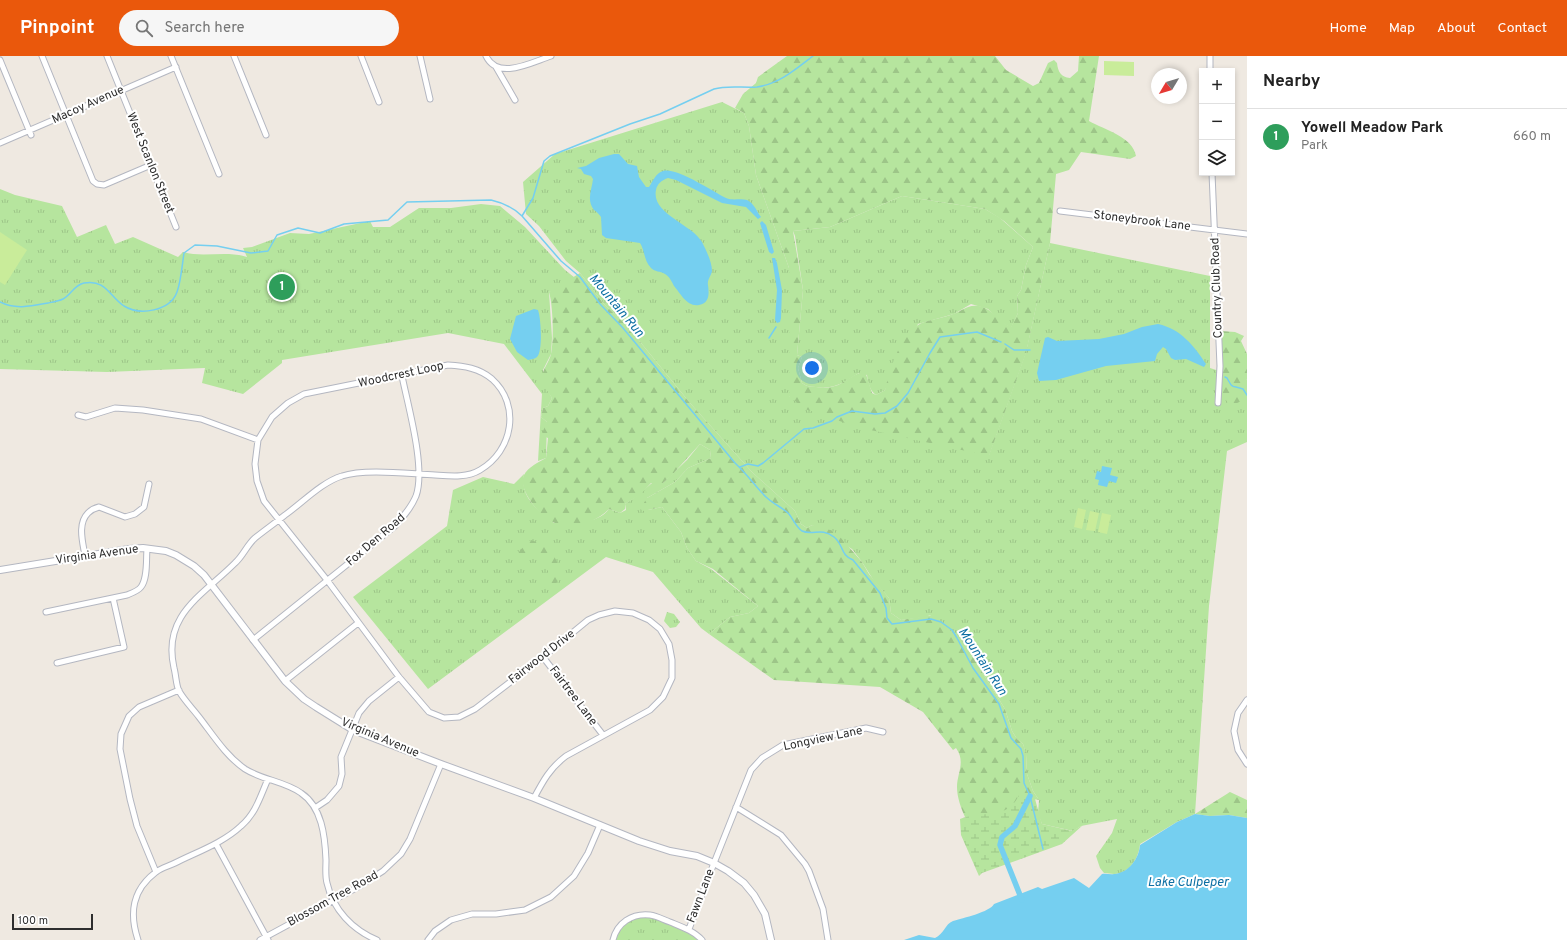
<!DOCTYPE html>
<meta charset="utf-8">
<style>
:root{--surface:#fff;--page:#f6f6f6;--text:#222;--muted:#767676;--line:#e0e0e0;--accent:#ea580c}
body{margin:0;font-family:Overpass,sans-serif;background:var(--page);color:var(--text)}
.controls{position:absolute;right:12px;top:12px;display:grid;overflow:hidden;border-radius:0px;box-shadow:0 2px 6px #0003}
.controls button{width:36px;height:36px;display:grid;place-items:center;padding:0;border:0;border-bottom:1px solid var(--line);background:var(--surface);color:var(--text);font:20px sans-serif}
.compass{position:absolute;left:1151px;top:12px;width:36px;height:36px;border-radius:50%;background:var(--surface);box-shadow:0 2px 6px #0003;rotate:232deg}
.scale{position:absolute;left:12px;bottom:10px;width:81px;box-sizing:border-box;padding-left:4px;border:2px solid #2e2e2e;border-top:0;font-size:11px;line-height:14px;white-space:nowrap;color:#2e2e2e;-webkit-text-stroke:3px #fff;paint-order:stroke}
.you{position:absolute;left:812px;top:312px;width:14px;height:14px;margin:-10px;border:3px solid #fff;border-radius:50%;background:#1a73e8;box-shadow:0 0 0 6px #1a73e833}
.badge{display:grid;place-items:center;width:26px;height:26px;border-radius:50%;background:var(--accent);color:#fff;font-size:13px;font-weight:700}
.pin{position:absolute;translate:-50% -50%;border:2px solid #fff;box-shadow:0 1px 4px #0006}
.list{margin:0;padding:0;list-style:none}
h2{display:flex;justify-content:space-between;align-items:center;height:52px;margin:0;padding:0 16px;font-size:17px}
h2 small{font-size:13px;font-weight:400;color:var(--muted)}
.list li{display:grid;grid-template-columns:26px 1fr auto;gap:12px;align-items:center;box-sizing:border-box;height:56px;padding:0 16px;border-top:1px solid var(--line)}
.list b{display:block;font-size:15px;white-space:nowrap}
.list p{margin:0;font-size:13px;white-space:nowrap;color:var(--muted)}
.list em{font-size:13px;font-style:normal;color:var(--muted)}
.icon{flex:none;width:22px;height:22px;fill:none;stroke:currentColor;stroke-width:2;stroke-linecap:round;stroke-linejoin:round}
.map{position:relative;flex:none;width:1247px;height:884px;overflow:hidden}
header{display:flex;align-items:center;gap:24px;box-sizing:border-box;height:56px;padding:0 20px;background:var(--accent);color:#fff}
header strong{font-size:19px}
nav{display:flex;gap:22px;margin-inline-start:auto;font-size:14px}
.search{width:280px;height:36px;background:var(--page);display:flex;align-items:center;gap:10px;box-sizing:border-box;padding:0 14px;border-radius:22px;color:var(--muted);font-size:15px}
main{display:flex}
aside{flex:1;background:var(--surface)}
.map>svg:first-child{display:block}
.grass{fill:url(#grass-tufts)}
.forest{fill:url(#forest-firs);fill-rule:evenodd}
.wetland{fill:url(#wetland-marsh)}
.pitch{fill:#c9ec9a}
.water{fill:#75cff0}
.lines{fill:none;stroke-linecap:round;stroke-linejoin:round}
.stream{stroke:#75cff0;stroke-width:1.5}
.canal{stroke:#75cff0;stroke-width:5.5}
.minor-casing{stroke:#b4b7c1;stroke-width:7}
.tertiary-casing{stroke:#b4b7c1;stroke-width:8}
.minor{stroke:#fff;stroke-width:5}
.tertiary{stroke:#fff;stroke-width:6}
.labels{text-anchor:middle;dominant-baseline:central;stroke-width:4;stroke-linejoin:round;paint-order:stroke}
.street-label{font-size:12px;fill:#2e2e2e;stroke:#fff}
.water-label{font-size:13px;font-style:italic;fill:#0d6fa3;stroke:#fff}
</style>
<header>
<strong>Pinpoint</strong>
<div class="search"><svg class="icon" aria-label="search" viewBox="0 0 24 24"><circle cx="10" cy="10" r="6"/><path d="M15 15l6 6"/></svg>Search here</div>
<nav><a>Home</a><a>Map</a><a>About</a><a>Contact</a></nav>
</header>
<main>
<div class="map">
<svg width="1247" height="884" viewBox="0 0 1247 884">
<defs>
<pattern id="grass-tufts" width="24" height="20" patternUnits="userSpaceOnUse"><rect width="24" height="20" fill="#b6e59e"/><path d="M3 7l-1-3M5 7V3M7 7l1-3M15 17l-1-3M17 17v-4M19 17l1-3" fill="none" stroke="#9dc588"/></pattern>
<pattern id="forest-firs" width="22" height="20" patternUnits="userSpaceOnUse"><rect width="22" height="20" fill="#b6e59e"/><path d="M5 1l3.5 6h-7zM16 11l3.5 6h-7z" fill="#9dc588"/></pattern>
<pattern id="wetland-marsh" width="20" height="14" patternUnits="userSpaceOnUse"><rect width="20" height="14" fill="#b6e59e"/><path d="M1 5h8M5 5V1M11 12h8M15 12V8" fill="none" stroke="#9dc588"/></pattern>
</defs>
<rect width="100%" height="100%" fill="#efe9e1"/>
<path class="grass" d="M 722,46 L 744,57 L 749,70 L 756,119 L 789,212 L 789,340 L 989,399 L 1026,296 L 1050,187 L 1210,220 L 1210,312 L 1247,324 L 1247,386 L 1227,395 L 1209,550 L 1195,758 L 1177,766 L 1140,788 C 1139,802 1129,818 1114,818 C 1111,818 1107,817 1104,817 L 1100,812 L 1096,800 L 1112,777 L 1117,763 L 1081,770 L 1073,775 L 1042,768 L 1038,757 L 1039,744 L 1033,735 L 1027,718 L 1026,698 L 1023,688 L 1017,683 L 1012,675 L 1005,653 L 964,587 L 930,559 L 926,561 L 901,564 L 891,557 L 889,542 L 874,525 L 862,506 L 852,493 L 812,469 L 807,472 L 801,468 L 795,455 L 752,416 L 690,347 L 628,271 L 604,248 L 580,217 L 566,205 L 539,170 L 526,158 L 523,126 L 555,98 Z
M 0,133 L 15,139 L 62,150 L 77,181 L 106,169 L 115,188 L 133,181 L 178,201 L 183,196 C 204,202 226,194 247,201 L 243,192 L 252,191 L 290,177 L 309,178 L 370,165 L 373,171 L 390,171 L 419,152 L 451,152 L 481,148 L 500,150 L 525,171 L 565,214 L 579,225 L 549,236 L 552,282 L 551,298 L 543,314 L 548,335 L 552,342 L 548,350 L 543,352 L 541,361 L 547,366 L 546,402 L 538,405 L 542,338 L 504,288 L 448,277 L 282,304 L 282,307 L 243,338 L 202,327 L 205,312 L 107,316 L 0,313 Z
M 902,140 L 985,153 L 1000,162 L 1033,191 L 1026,209 L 1021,234 L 1017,240 L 1018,257 L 1011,272 L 1001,266 L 988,253 L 971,248 L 954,258 L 918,268 L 885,334 L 876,339 C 870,335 868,327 867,319 L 859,317 C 845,326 833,334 816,331 C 810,331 806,330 802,327 L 798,312 L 802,301 L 797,299 L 803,234 L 795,180 L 793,175 L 830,171 Z
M 700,388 L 710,394 L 711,402 L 688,412 L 675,426 L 647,442 L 648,454 L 662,451 L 681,476 L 687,492 L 696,505 L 711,513 L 758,550 L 749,557 L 730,561 L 709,578 L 701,572 L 653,516 L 606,501 L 428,633 L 353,541 L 447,470 L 453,434 L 483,421 L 514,428 L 524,418 C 520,442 537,453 554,467 C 572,466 597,469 609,453 L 620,457 L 626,454 L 625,448 L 638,439 L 652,427 L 663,427 L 687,404 Z
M 667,556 L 674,558 L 680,566 L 676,571 L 670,572 L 664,565 Z
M 640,858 L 689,873 L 702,884 L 613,884 L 618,871 Z"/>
<path class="forest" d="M 787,0 L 995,0 L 1006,14 L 1033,30 L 1039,27 L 1048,7 L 1054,4 L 1057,7 C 1058,16 1061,21 1070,22 L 1078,15 L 1079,0 L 1099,0 L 1089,65 C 1105,74 1133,81 1136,100 L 1130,103 L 1081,96 L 1069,114 L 1056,118 L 1050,187 L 1026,297 L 989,400 L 857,371 L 805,353 L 789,340 L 789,212 L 756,119 L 749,70 L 744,57 L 735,52 L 743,38 L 756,27 L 758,21 ZM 902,140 L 985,153 L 1004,165 L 1033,191 L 1026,209 L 1021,234 L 1017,240 L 1018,257 L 1011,271 C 999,266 991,251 978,250 C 968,248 962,255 953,258 C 944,262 925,264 918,269 C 899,282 890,313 885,334 L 876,339 L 872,337 L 865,315 C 845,321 841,335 816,331 C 810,331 806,330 802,327 L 798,312 L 802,301 L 797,299 L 803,234 L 793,175 L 830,171 Z
M 580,217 L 604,248 L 628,271 L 690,347 L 752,416 L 795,455 L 801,468 L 807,472 L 812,469 L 827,473 L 833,475 L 842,483 L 862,506 L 869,518 L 889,542 L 891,557 L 901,564 L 933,559 L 964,587 L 1005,653 L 1012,675 L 1017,683 L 1023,688 L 1026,697 L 1027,718 L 1033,735 L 1039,744 L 1033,743 L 1018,751 L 988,762 L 965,761 C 961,752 957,741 957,731 C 957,717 966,706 956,692 L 953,694 L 923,656 L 880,631 L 774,624 L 709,578 L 730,561 L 749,557 L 758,550 L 713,513 L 696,505 L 687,492 L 681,476 L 662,451 L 648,454 L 646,456 L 640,453 L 647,442 L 675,426 L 688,412 L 711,402 L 710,394 L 700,388 L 672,419 L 663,427 L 651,427 L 641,438 L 625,448 L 625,453 L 620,457 L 609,453 C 595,467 573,474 555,467 C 541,462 517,434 524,419 C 528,411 539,406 546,402 L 548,382 L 543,380 L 543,375 L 547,366 L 541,361 L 543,352 L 548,350 L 552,342 C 549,337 542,329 542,323 C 542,313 549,307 551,298 C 554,284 553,249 549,236 Z
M 1221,275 L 1235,276 L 1244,280 L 1241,285 L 1247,298 L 1247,323 L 1244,332 L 1244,343 C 1239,347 1234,349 1228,348 L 1223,337 Z
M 531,484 C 550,490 555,498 561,517 L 555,530 L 546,534 L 543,527 L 549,523 L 547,507 L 533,494 L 520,502 L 517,497 Z
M 1230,736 L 1247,744 L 1247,762 L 1229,759 L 1210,760 L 1195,758 Z"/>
<path class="wetland" d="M 1025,737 L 1035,743 L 1042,768 L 1072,775 L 1083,769 L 1062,788 L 982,817 L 979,820 L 961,779 L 960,763 C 983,754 1007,765 1019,739 Z"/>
<path class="pitch" d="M 1104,5 L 1134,6 L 1134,20 L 1104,19 Z
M 0,176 L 27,194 L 5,229 L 0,226 Z
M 1078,452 L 1086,454 L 1082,473 L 1074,471 Z
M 1090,455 L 1099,457 L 1095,475 L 1086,474 Z
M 1102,457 L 1111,459 L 1107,478 L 1098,476 Z"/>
<path class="water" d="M 614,98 L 619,98 L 628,108 L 637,110 L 639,121 L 646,131 L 649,131 C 653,125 656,117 663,115 C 677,111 713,136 726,142 C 733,145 740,142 747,144 C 754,147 757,156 761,161 L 758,163 L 746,151 L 722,147 L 676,124 L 668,122 C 662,124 657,128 656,134 C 651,158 692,168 702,186 C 706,194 712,206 712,215 C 711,220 707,224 708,229 C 709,237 710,247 699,249 C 687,251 681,238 674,230 C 672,226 669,220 665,218 C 660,215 655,216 651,212 C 644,205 645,195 640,187 L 606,182 L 602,179 L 601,161 C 599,158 597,156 594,154 C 586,144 592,133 593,123 L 591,120 L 584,118 L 581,113 L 577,112 L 586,110 L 599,102 Z
M 762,165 L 766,169 L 774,196 L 772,198 L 769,196 L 760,167 Z
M 772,202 L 775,202 L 777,207 L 782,234 L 781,262 L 780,266 L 777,267 L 775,264 L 777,234 Z
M 534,253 L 538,254 C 541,262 543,295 537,301 C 535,303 531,303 528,304 L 517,296 L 510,283 L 516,260 Z
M 1158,268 C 1181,273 1194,290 1206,308 L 1204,311 L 1186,303 L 1175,304 L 1171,302 L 1166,293 L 1163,291 L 1157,298 L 1155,305 L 1106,310 L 1056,324 L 1039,325 L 1037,317 L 1045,282 L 1048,281 L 1057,285 L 1099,283 L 1124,278 L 1142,271 Z
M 1102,410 L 1112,412 L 1110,419 L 1118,421 L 1116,427 L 1109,425 L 1107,431 L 1098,429 L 1099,424 L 1095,423 L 1097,415 L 1101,416 Z
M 1195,758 L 1210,760 L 1229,759 L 1247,762 L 1247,884 L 904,884 L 919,879 L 935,882 C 944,878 945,868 953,865 C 963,862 990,856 994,848 L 1038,831 L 1042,833 L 1074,822 L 1089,832 L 1102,818 C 1106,817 1110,819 1114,818 C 1129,817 1139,802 1140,789 L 1177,766 Z"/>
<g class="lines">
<path class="stream" d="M 522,160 L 533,142 L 544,105 L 550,100 L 630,68 L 660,58 L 714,33 C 727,29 743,32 757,31 C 779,28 796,13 813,0
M 0,246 C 15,254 32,250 48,247 C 53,246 59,245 63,243 C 71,239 74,229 84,227 C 106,223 109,240 124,250 C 140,260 170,255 177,236 C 181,225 182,210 184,197 L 195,189 L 217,190 L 251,197 L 268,195 L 277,179 L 298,172 L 320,177 L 344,168 L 388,164 L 407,146 L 491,144 C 504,147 513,151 522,160 L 561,205 L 580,221 L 600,248 L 623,272 L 735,407 C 747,418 755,430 766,441 C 773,448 782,451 789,458 C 793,463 796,471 802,475 C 813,480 821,471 834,481 C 844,489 840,499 853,504 L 880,537 L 886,552 L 887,562 L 892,568 L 931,563 L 941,566 L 952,574 L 957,582 L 973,612 L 999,648 L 1011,682 L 1021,693 L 1023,700 L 1024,727 L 1030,740 L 1043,793
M 769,282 L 776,271
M 1005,288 L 1014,294 L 1030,294
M 1225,321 L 1227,322 C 1233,333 1231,329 1243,333 L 1247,339
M 740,411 L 748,408 L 758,410 L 763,407 L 804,373 L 813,372 L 832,365 L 837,361 L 852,355 L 875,358 L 885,357 L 897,350 L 908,337 L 930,297 L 940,281 L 977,276 L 1001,286"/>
<path class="canal" d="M 1022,844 L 1000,789 L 1002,781 L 1015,770 L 1030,740"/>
<g class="minor-casing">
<path id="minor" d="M 42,0 L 93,125 L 97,128 L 104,129 L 151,109
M 107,0 L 176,171
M 171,0 L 219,118
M 234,0 L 266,79
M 361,0 L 379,46
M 420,0 L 430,43
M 486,0 C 498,25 532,6 551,0
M 0,4 L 31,79
M 496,11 L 515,44
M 1210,15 L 1210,0
M 0,87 L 176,11
M 1212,117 L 1220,310 L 1218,347
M 1060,155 L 1247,178
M 78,359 L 86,361 L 115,352 L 143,354 L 201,363 L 258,384
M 85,500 C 83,487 77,468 88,457 C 91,454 95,452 99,451 L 125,461 L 135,458 L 144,451 L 149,428
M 46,556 L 127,539 C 132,537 138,535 141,531 C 148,522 146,503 147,493
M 253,584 L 395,470 C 403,461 411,452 416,440 C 426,412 408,350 402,320
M 543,601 L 603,679
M 57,607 L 124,591 L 113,542
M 285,625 L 358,567
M 1247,644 L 1238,657 L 1234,675 L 1238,694 L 1247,708
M 736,751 L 781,779 L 805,808 L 809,815 L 823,853 L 828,884
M 315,752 L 327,744 L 339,730 L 342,718 L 341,701 L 359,657 L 369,645 L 399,621
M 216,788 L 268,884
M 156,816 L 137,770 L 130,743 L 120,693 L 121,678 L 129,660 L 139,651 L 179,634
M 689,873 L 714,807 L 751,714 L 762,702 L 783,689 L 866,672 L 883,676
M 138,884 C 129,857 132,834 156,816 C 161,812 169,810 175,807 C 197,796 223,787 241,770 C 256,757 260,741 268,723
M 260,884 L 358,831 L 383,815 L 401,798 L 410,783 L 441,708
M 377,884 C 353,874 333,854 327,827 C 325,820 326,811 326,804 C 325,780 322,751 301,737 C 284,725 262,724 245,713 C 226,700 213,679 199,661 C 193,653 184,644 179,635 C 176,629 176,619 174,612 C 162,559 202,540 235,507 C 243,500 247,489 255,482 C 265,474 275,467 285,459 C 302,447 322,426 342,420 C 365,412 410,418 435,419 C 450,420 467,422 480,414 C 513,395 521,349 492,323 C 479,312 464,310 448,309 L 304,338 L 288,347 L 272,361 L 258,384 L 255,408 L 257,425 L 264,445 L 327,524 L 399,621 L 429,656 L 444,662 L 459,661 L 475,653 L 543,601 L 588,564 L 599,559 L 615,555 L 633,557 L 649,564 L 660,573 L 669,588 L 672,604 L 672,622 L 663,641 L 650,654 L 566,700 C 550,712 543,725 534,742
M 428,884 L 435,875 L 451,864 L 472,858 L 496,858 L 525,854 L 551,841 L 574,820 L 588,797 L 600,769
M 613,884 C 617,867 632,857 650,859 C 657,860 664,864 670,866 C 682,871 694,875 702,884"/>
</g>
<g class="tertiary-casing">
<path id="tertiary" d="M 0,514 L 129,493 L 143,492 L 166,495 L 176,499 L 194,510 L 204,519 L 285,625 L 304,643 L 316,651 L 353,674 L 441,708 L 534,742 L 639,785 L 670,795 L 697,800 L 714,807 L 728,815 L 744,827 L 754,839 L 765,858 L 771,884"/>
</g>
<use href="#minor" class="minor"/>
<use href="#tertiary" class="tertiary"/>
</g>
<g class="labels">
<g class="street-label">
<text transform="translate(88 49) rotate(-24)">Macoy Avenue</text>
<text transform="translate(150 107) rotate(68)">West Scanlon Street</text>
<text transform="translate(1142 165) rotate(7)">Stoneybrook Lane</text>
<text transform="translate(1217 232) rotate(-92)">Country Club Road</text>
<text transform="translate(401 319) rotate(-12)">Woodcrest Loop</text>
<text transform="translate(376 484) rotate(-41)">Fox Den Road</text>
<text transform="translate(97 499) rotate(-8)">Virginia Avenue</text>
<text transform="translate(542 601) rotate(-38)">Fairwood Drive</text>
<text transform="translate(573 640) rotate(53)">Fairtree Lane</text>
<text transform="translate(380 682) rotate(23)">Virginia Avenue</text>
<text transform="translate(823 683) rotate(-12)">Longview Lane</text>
<text transform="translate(701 840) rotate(-69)">Fawn Lane</text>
<text transform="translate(333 843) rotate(-29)">Blossom Tree Road</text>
</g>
<g class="water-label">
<text transform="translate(616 250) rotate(50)">Mountain Run</text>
<text transform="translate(982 606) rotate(57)">Mountain Run</text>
<text x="1188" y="827">Lake Culpeper</text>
</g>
</g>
</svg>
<div class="controls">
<button>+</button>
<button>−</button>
<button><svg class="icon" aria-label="layers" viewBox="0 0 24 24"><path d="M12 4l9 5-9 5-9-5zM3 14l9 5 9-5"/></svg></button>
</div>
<svg class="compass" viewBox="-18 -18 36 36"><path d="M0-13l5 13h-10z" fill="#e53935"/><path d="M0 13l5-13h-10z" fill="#767676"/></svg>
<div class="scale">100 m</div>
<div class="you"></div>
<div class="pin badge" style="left:282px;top:231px;background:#2e9e5b">1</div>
</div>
<aside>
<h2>Nearby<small></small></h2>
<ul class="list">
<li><span class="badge" style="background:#2e9e5b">1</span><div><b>Yowell Meadow Park</b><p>Park</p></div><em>660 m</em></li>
</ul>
</aside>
</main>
